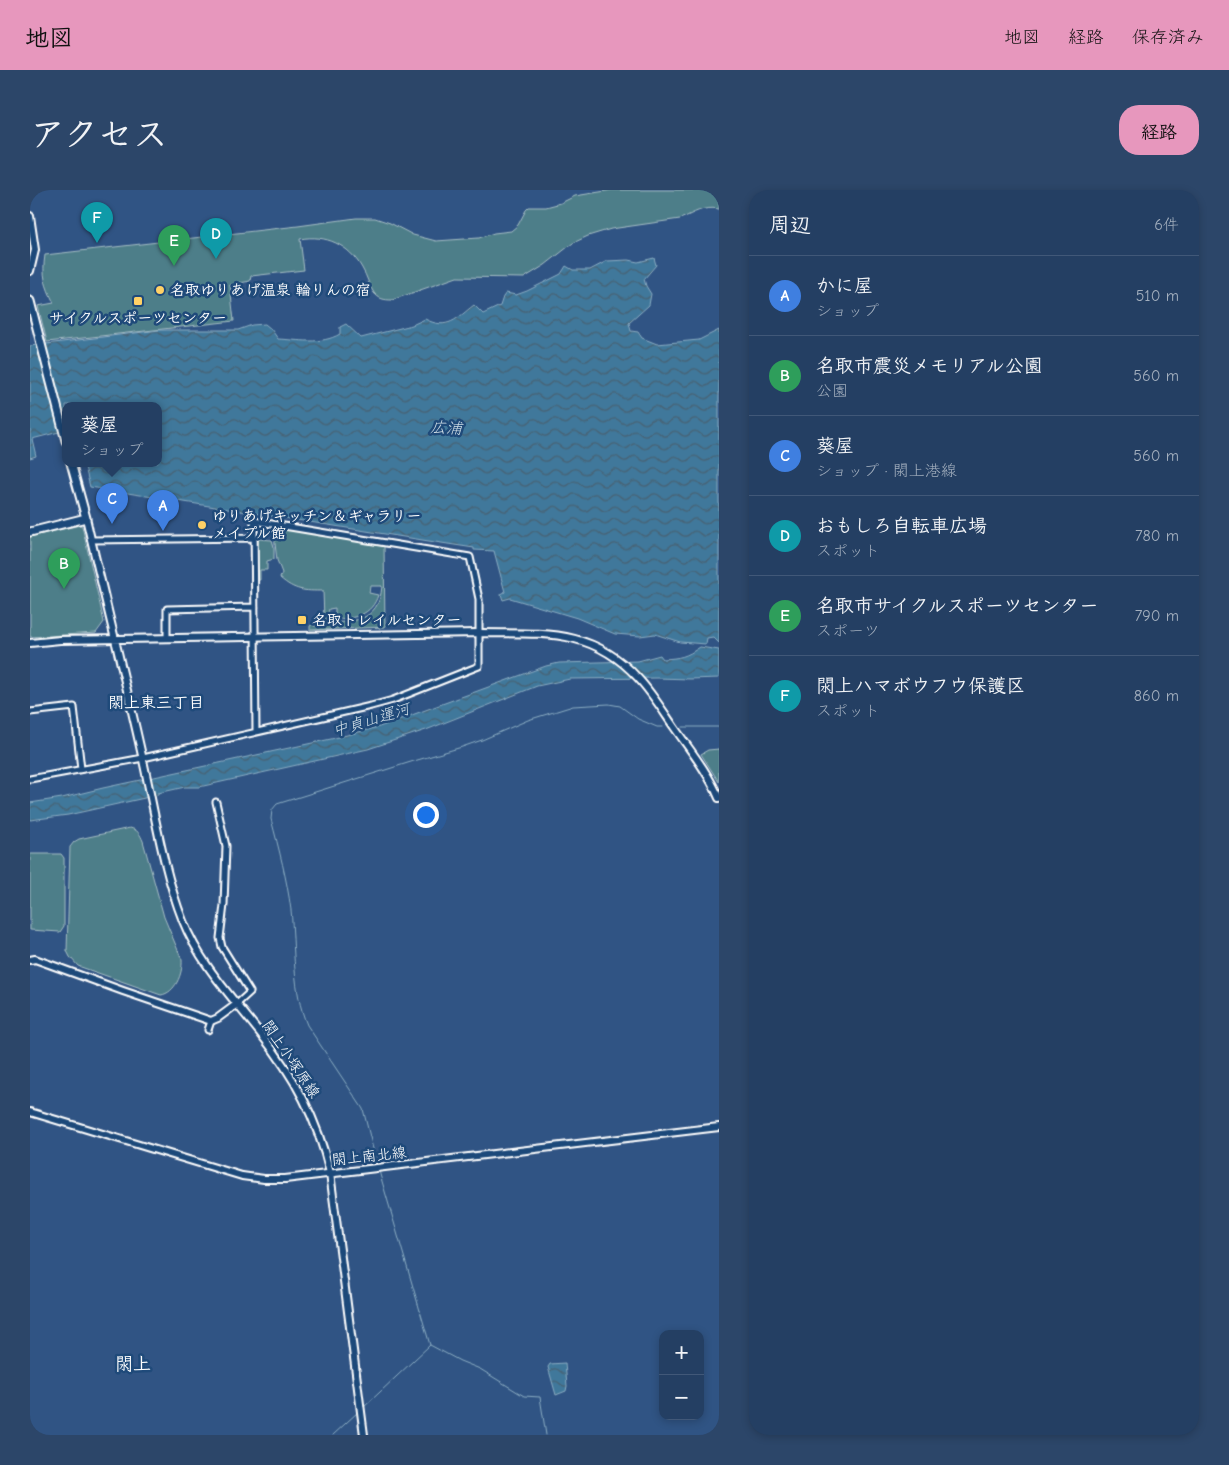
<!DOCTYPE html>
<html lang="ja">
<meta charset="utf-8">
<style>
:root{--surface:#243f63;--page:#2c4669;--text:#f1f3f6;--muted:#a3afbe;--line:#415878;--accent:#e797bd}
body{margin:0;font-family:"Comic Neue","Klee One",sans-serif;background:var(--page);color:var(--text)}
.controls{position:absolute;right:15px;bottom:15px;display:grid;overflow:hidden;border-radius:10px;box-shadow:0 2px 8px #0003}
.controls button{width:45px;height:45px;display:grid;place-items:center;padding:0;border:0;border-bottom:1px solid var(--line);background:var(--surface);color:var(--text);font:25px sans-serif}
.you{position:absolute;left:395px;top:624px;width:18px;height:18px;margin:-12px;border:4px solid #fff;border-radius:50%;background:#1a73e8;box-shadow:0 0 0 8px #1a73e833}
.badge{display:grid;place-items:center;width:32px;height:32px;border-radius:50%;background:var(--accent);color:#fff;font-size:16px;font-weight:700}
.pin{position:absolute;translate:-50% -41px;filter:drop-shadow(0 1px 2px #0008)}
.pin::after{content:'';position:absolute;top:26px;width:18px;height:15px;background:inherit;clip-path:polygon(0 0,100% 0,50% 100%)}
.popup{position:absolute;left:32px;top:212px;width:100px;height:65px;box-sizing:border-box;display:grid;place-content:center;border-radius:10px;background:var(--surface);filter:drop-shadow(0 1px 4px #0005);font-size:16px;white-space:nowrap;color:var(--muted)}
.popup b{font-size:19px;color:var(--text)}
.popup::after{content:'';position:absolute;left:50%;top:100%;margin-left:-10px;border:10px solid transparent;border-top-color:var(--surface)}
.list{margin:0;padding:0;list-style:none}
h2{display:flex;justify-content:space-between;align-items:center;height:65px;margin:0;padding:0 20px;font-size:21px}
h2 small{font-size:16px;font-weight:400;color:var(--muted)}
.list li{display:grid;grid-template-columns:32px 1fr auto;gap:15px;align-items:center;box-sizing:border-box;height:80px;padding:0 20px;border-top:1px solid var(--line)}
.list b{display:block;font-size:19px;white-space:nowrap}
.list p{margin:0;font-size:16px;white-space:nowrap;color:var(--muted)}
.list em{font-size:16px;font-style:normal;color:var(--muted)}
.map{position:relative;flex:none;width:689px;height:1245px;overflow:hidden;border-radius:20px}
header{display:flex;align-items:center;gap:30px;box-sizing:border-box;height:70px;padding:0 25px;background:var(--accent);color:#111}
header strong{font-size:24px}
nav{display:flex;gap:28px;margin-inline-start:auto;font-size:18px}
.intro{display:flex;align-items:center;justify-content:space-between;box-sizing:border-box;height:120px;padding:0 30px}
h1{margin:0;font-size:35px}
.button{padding:12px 22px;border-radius:20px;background:var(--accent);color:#111;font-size:18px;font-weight:700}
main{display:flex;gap:30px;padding:0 30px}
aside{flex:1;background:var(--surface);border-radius:20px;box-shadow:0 2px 8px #0003}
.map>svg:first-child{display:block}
.green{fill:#4e7e89;stroke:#a6bec4}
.water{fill:url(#water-waves);stroke:#8caec3}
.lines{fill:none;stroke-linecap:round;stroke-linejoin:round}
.stream{stroke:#8caec3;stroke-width:1}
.minor-casing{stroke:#fff;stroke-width:9}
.tertiary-casing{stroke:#fff;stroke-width:10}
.secondary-casing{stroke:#fff;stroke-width:11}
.minor{stroke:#1f4a7a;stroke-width:5}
.tertiary{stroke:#1f4a7a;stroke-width:6}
.secondary{stroke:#1f4a7a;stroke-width:7}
.poi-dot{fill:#ffd166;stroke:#1f4a7a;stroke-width:2}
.labels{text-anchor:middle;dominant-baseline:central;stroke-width:5;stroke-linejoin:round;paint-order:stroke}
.poi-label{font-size:15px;font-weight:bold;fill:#fff;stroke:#1f4a7a;text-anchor:start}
.street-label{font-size:15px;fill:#fff;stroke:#1f4a7a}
.water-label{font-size:16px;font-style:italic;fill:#cfdde6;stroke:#1f4a7a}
.neighbourhood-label{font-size:16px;font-weight:bold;fill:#fff;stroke:#1f4a7a}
.quarter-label{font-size:18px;font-weight:bold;fill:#fff;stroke:#1f4a7a}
</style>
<header>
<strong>地図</strong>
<nav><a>地図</a><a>経路</a><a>保存済み</a></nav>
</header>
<div class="intro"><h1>アクセス</h1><a class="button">経路</a></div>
<main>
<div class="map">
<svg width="689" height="1245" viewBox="0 0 689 1245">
<defs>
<pattern id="water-waves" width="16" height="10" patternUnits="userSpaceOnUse" patternTransform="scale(1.25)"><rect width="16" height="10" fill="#40789b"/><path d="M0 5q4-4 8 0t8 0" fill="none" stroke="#476070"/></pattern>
</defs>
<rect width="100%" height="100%" fill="#305484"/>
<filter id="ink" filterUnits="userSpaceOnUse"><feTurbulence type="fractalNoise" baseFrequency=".02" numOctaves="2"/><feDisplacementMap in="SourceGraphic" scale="10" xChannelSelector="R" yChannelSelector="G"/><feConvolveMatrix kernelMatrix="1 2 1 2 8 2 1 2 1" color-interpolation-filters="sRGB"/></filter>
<g filter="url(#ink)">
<path class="green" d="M 582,0 L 689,0 L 689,19 C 672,16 665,23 650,29 L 581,39 L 558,46 L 543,53 L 515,75 L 494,88 L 427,87 L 362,110 C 354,110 349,109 344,103 C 339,96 337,86 332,78 C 319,55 296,44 270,49 L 274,80 L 221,86 L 220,91 L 200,95 L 204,131 L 17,152 L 8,116 L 24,113 C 15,95 12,85 15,65 L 268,36 L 326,28 L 345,28 L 360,33 L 383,45 L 406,51 L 449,48 L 464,43 L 481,41 L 488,35 L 496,20 L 499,17 L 516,17 L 531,13 L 545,6 Z
M 50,335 L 52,336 L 74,432 L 66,443 L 0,447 L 0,347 Z
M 243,337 L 354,355 L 355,437 L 280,440 L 280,436 L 283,434 L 284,436 L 292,435 L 293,433 C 322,432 349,433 352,396 L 340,396 L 339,403 L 348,405 C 342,425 324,429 305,429 L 305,418 L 299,419 L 298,423 L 303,423 L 303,429 L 294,429 L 293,401 C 274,401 265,401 250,388 L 252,383 L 247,370 Z
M 228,349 L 242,350 L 244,357 L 244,369 L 237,371 L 237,380 L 230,380 L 230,390 L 227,390 Z
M 689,559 L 689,592 L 671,564 L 678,560 Z
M 100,638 C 108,640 110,644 113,651 L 134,727 L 152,770 C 153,784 145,803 131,805 L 48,776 L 40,767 L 37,761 L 40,657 L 44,652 L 49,649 Z
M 0,664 L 31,664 L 34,668 L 34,736 L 30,742 L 0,740 Z"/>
<path class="water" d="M 624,68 L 626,75 L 614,89 L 616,96 L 621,104 L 619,115 L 599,133 L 601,141 L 608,142 L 612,148 L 627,154 L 669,150 L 689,140 L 689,453 L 683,447 L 677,448 L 676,454 L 650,452 L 625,444 L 610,446 L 585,444 L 547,428 L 480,408 L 473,410 L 471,404 L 475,402 L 464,361 L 444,360 L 444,358 L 405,352 L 60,297 L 54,273 L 128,273 L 128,215 L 36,215 L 36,243 L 29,242 L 2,249 L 6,266 L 0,268 L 0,156 L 129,140 L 208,140 L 222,135 L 235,134 L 241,139 L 248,149 C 269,150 291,155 310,144 L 310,137 L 316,134 L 331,148 L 382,135 L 395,129 C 418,141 427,128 444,115 L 453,124 L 470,116 L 473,107 L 476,103 L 486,105 L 497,101 L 531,84 L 536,76 L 543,80 L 560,80 L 577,71 L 598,70 L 608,72 Z
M 670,457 L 689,460 L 689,488 L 660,489 L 627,488 L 540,489 L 507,496 L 396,540 L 338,559 L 169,597 L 155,597 L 128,603 L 128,605 L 38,625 L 0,630 L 0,613 L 32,608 L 73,598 L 301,549 L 349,537 L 516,476 L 529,473 L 608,471 L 630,465 L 633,469 C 650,468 656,467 670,457 Z
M 535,1173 L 537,1196 L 536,1201 L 526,1205 L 518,1177 L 520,1174 Z"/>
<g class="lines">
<path class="stream" d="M 653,537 L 689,537
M 347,975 L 333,919 L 277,835 C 262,799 265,759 261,720 C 257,690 249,659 241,629 L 242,620 L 247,614 L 384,571 L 432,557 L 452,550 L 498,530 L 543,516 L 579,514 L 590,516 L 608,529 L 627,537 L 633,537
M 400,1155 L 430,1171 L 450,1179 L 494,1206 L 510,1207 L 516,1245
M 333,1218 L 400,1155 L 349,981
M 303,1245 L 328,1222"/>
<g class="minor-casing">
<path id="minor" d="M 61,350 L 224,348
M 137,448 L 137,419 L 225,417
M 0,522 L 44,517 L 51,579
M 0,589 L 113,568 L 341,516 L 363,510 L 449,476 L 449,409 L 440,367 L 224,331 L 226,542
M 186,612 L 196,656 L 194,715 L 190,748 L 192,757 L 220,802 L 207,814
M 178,840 L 181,831"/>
</g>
<g class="tertiary-casing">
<path id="tertiary" d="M 0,26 L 5,60 L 0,81
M 56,328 C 75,409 95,489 113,570 C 125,624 133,680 153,731 C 170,774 202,807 230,843 C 265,887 287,928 300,983 L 334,1245
M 0,453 L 30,450 L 449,443 C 511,444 562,437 608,488 C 622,503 633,521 644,537 C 660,560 678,582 689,608
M 0,770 L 5,769 L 93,801 L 181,831 L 188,828 L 207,814
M 0,922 L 212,986 L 234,989 L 255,989 L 689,937"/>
</g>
<g class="secondary-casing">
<path id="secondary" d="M 0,111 L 36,251
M 0,342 L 56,328 L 41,273"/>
</g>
<use href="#minor" class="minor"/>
<use href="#tertiary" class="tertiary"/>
<use href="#secondary" class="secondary"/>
</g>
</g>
<g class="poi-dot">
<circle cx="130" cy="100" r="5"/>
<rect x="103" y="106" width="10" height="10" rx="2.5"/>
<circle cx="172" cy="335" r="5"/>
<rect x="267" y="425" width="10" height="10" rx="2.5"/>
</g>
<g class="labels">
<g class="poi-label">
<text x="140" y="100">名取ゆりあげ温泉 輪りんの宿</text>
<text x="108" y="128" text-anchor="middle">サイクルスポーツセンター</text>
<text x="182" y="326">ゆりあげキッチン＆ギャラリー<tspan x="182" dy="17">メイプル館</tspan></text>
<text x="282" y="430">名取トレイルセンター</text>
</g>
<g class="street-label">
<text transform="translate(261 869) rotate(56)">閖上小塚原線</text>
<text transform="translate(339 966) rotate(-6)">閖上南北線</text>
</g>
<g class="water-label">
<text transform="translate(416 238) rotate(3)">広浦</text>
<text transform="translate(341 530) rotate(-17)">中貞山運河</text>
</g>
<g class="neighbourhood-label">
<text x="126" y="513">閖上東三丁目</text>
</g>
<g class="quarter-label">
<text x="103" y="1174">閖上</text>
</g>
</g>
</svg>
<div class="controls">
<button>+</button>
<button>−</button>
</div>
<div class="you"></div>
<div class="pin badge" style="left:133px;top:341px;background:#3f7fe0">A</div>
<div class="pin badge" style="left:34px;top:399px;background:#2e9e5b">B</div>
<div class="pin badge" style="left:82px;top:334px;background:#3f7fe0">C</div>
<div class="popup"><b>葵屋</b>ショップ</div>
<div class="pin badge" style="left:186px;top:69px;background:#0f9aa8">D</div>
<div class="pin badge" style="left:144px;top:76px;background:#2e9e5b">E</div>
<div class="pin badge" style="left:67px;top:53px;background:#0f9aa8">F</div>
</div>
<aside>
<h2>周辺<small>6件</small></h2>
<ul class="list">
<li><span class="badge" style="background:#3f7fe0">A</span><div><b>かに屋</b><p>ショップ</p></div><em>510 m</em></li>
<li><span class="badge" style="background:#2e9e5b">B</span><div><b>名取市震災メモリアル公園</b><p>公園</p></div><em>560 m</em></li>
<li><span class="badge" style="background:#3f7fe0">C</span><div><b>葵屋</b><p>ショップ · 閖上港線</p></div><em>560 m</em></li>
<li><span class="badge" style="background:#0f9aa8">D</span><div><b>おもしろ自転車広場</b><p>スポット</p></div><em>780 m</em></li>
<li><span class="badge" style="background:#2e9e5b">E</span><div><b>名取市サイクルスポーツセンター</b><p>スポーツ</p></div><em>790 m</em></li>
<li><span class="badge" style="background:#0f9aa8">F</span><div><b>閖上ハマボウフウ保護区</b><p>スポット</p></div><em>860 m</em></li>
</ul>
</aside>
</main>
